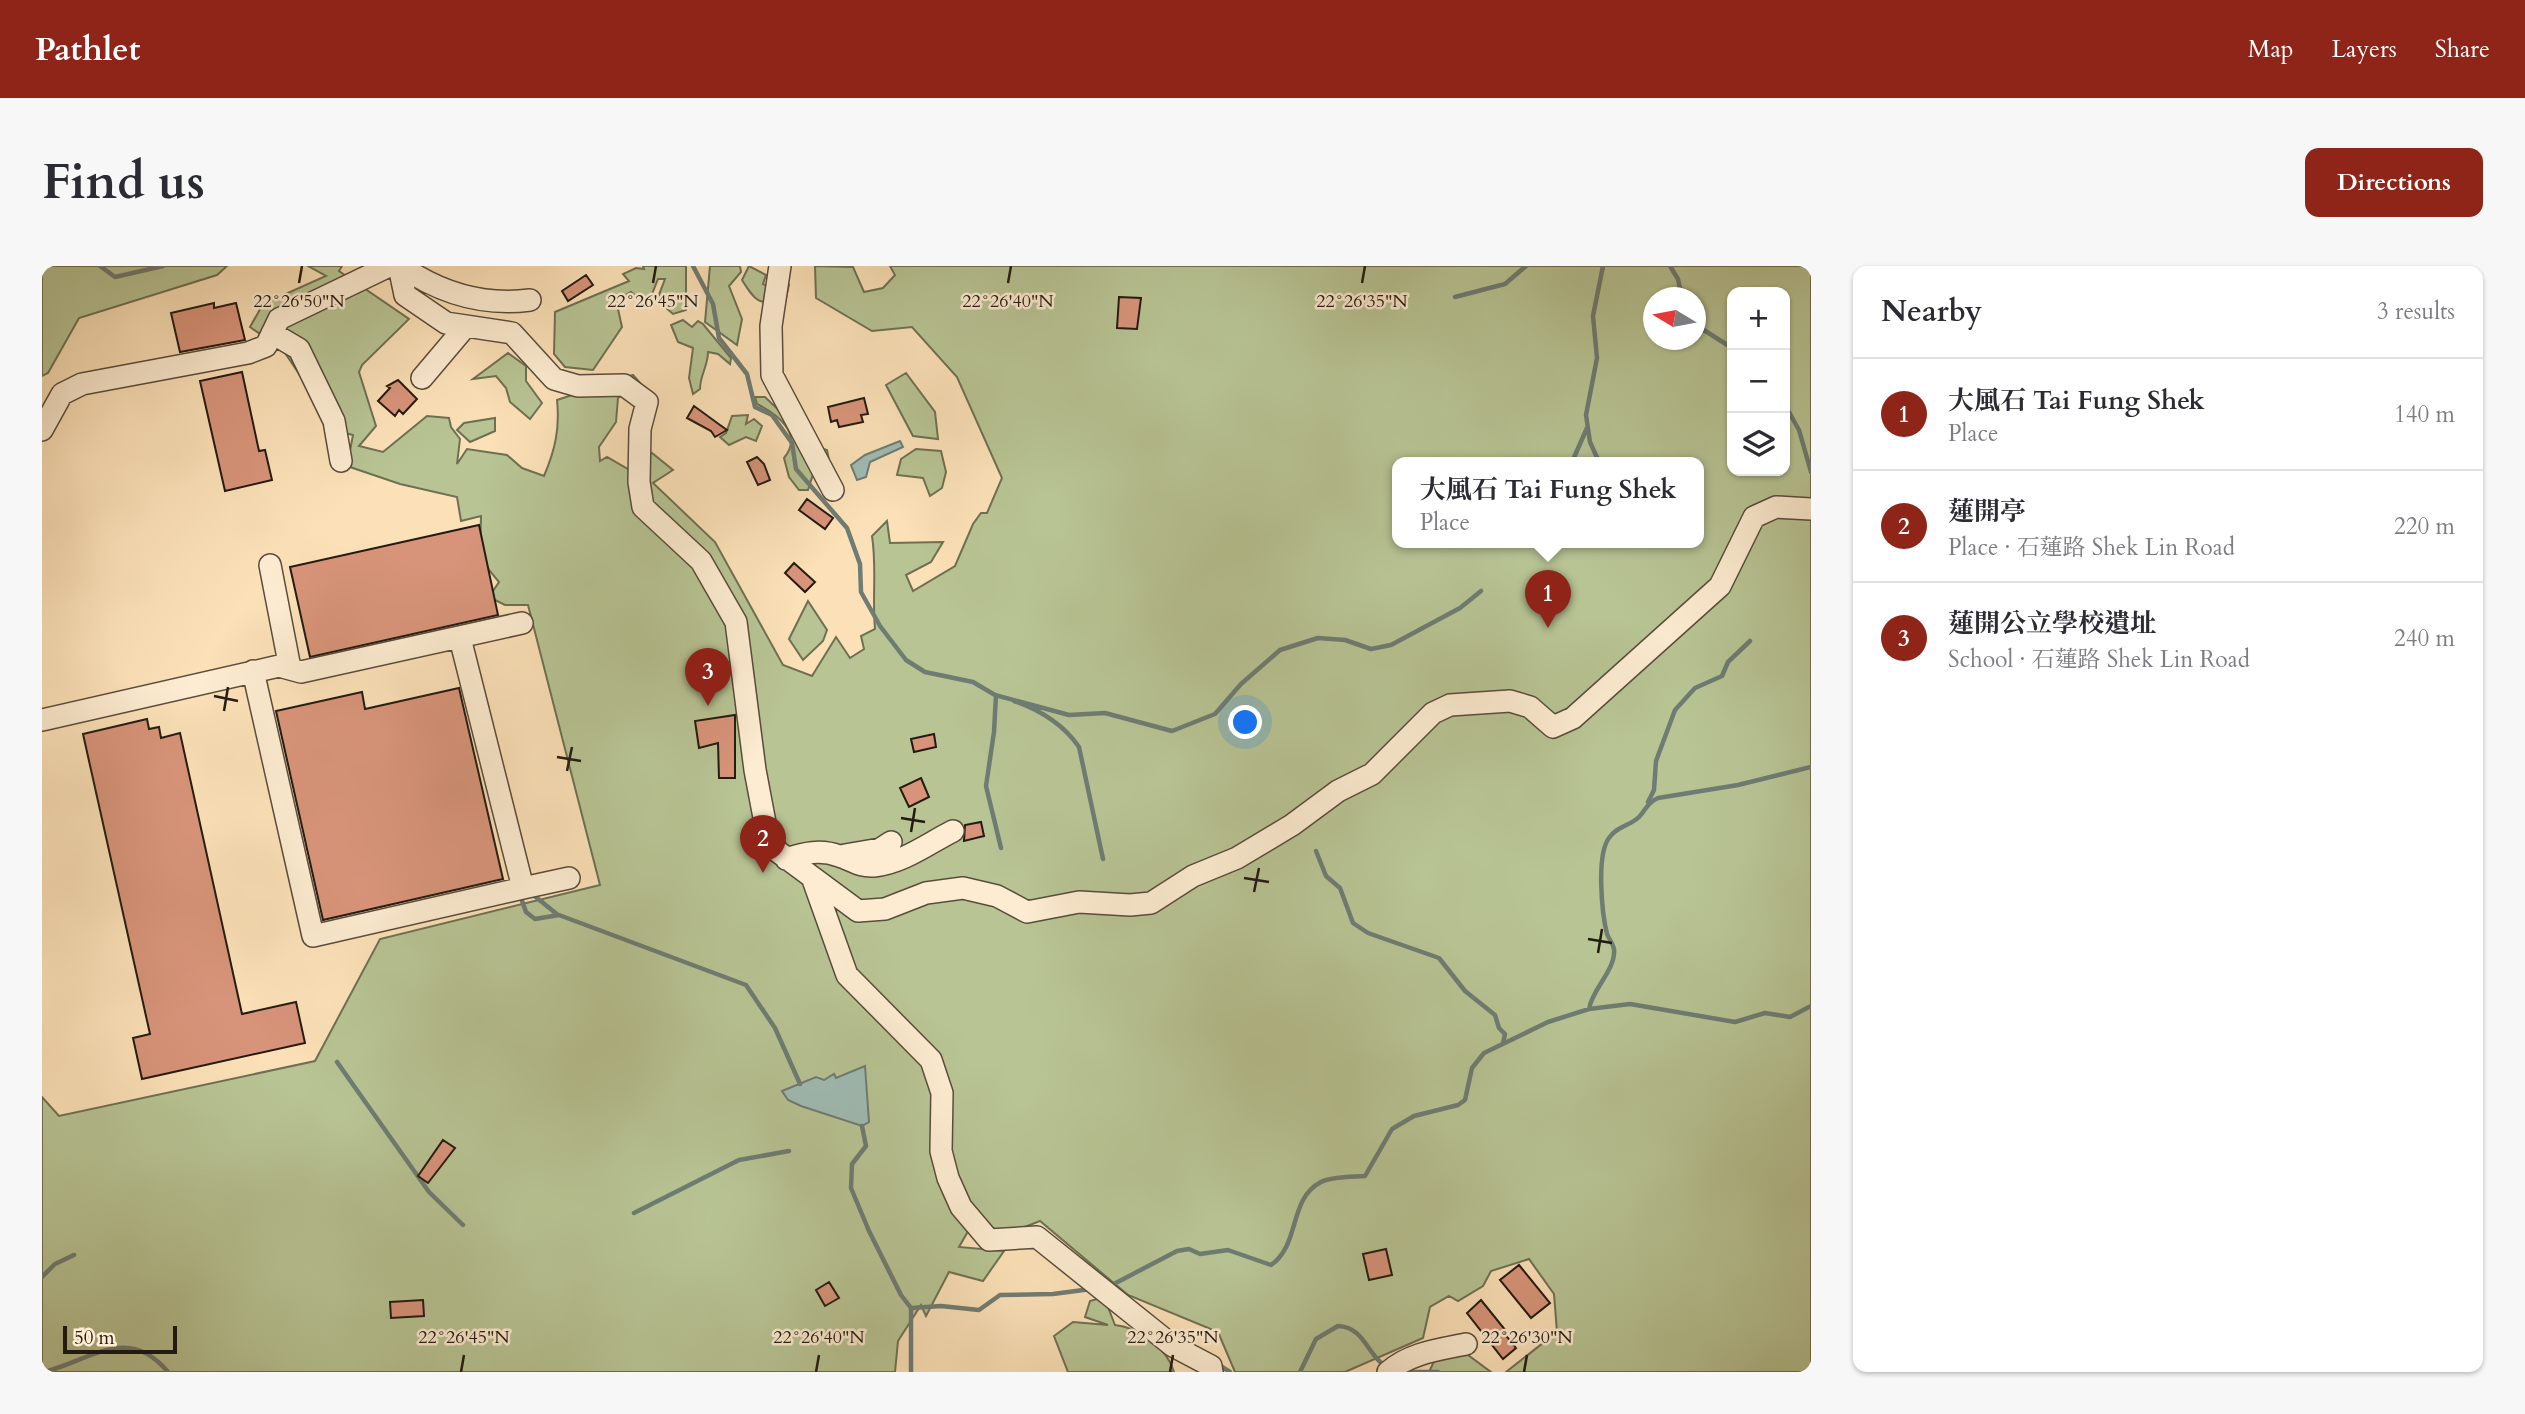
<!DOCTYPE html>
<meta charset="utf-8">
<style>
:root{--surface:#fff;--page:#f7f7f7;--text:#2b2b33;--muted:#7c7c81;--line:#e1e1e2;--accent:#8f2418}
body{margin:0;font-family:Cardo,"Noto Serif TC",serif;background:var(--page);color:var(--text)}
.controls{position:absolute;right:21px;top:21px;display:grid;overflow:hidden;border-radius:14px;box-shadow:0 2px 5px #0004}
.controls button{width:63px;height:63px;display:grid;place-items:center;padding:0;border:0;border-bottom:2px solid var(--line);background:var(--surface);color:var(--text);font:35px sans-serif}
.compass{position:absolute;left:1601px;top:21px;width:63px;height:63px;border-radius:50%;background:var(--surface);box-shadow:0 2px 5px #0004;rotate:280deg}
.scale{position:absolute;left:21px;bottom:18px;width:114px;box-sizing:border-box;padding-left:7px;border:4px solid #231b12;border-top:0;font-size:19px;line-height:24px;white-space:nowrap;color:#231b12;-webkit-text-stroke:5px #fdecd1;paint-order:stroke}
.you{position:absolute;left:1204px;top:457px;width:24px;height:24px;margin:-18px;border:5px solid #fff;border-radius:50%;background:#1a73e8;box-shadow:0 0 0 10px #1a73e833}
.badge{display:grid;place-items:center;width:46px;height:46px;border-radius:50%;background:var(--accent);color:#fff;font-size:23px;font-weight:700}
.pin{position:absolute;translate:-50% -58px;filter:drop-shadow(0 2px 4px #0008)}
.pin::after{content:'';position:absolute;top:37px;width:24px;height:21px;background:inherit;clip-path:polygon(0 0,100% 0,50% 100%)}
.popup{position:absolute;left:1350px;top:191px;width:312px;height:91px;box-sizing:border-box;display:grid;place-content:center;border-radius:14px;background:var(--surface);filter:drop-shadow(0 2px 5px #0005);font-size:23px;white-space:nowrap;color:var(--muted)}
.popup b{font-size:26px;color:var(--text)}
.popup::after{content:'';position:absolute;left:50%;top:100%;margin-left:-14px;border:14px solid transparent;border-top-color:var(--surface)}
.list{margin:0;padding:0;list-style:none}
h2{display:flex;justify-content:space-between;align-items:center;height:91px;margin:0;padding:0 28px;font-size:30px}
h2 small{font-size:23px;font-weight:400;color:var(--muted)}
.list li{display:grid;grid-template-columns:46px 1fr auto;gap:21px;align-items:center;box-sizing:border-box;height:112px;padding:0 28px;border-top:2px solid var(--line)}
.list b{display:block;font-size:26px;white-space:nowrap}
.list p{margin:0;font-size:23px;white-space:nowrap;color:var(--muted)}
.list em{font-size:23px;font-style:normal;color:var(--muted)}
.icon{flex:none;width:38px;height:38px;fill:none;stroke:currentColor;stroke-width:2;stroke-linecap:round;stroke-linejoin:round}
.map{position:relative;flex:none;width:1769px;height:1106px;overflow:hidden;border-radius:14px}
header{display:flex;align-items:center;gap:42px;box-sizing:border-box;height:98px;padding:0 35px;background:var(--accent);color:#fff}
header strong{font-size:33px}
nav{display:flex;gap:38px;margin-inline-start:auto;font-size:24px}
.intro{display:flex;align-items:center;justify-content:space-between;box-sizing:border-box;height:168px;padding:0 42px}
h1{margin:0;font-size:49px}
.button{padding:18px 32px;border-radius:14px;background:var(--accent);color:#fff;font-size:24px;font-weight:700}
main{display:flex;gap:42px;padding:0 42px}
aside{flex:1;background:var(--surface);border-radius:14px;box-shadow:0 2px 5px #0004}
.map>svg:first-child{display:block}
.green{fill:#b8c494;stroke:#6e7053;stroke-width:2;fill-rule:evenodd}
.water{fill:#a0bcb4;stroke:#6e7c73;stroke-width:2}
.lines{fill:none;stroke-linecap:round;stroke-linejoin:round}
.stream{stroke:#6e7c73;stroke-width:4.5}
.building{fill:#d8947a;stroke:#231b12;stroke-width:2}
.minor-casing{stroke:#594c3c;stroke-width:24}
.minor{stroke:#fdecd1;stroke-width:21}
.ticks{fill:none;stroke:#231b12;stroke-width:2.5}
.ticks-label{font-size:18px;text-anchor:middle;fill:#231b12;stroke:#fdecd1;stroke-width:5;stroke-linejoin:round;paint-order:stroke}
</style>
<header>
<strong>Pathlet</strong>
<nav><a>Map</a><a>Layers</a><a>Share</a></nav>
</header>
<div class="intro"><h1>Find us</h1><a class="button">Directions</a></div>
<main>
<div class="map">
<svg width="1769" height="1106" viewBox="0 0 1769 1106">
<rect width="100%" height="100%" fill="#fce1b8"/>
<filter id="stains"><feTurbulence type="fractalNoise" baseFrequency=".00286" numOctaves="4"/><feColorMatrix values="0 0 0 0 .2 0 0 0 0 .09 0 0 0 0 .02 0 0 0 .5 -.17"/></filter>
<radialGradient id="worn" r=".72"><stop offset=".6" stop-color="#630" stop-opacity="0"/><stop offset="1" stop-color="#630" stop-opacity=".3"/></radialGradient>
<path class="green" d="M 0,0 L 185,0 L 175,9 L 37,52 L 6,107 L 0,110 Z
M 266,0 L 300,0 L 297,5 L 367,53 L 320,99 L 317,106 L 334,160 L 317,180 L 341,186 L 385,150 L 407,152 L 409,161 L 418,173 L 415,198 L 425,183 L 465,189 L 480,202 L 502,210 C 513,184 518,163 515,134 L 591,109 L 599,118 L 576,132 L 574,156 L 557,181 L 558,195 L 565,191 L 586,203 L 610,187 L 631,204 L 611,217 L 673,276 L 741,399 L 770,410 L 794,371 L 808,392 L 822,383 L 819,370 L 833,363 C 830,331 835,302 830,270 L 845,255 L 848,277 L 901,276 L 889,296 L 864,309 L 871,325 L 913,300 L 931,258 L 939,247 L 945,247 L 960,212 L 915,111 L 870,61 L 830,65 L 774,32 L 773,0 L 811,1 L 822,26 L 841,22 L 853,9 L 848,0 L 1769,0 L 1769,1106 L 1464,1106 L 1515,1066 L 1512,1028 L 1487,993 L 1449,1005 L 1441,1020 L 1416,1035 L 1407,1030 L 1388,1041 L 1381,1072 L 1303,1106 L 1193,1106 L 1176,1066 L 1086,1029 L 998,955 L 975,964 L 934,968 L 928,962 L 917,981 L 962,985 L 941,1015 L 907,1006 L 884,1050 L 879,1039 L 856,1075 L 853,1106 L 0,1106 L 0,831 L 17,850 L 273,795 L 338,673 L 558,619 L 486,339 L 463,339 L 447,331 L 457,316 L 438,293 L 439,250 L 419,255 L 415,231 L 358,218 L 305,200 L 311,169 L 283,162 L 278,139 L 241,84 L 208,61 L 221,38 L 284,10 ZM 1690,26 L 1743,26 L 1743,205 L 1690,205 ZM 1612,32 L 1654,32 L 1654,74 L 1612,74 ZM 1356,196 L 1656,196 L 1656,276 L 1356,276 Z
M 601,0 L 644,0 L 644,44 L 631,48 L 615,34 L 623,13 L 616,13 L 608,33 L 594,30 L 589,26 L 574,34 L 580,61 L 551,104 L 523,101 L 512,88 L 513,46 L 587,15 L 581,8 L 594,2 L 602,3 Z
M 668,0 L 698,0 L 699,6 L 687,20 L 700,53 L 695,79 L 663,56 Z
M 707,0 L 724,9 L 721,18 L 728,21 L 743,12 L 747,19 L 743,36 C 716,37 715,38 700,14 Z
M 641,54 L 650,61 L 656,55 L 661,58 L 689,92 L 688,98 L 676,88 L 666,86 C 666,100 658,109 658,123 L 651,128 L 647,112 L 651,82 L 636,76 L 629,59 Z
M 466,87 L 484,100 L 484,115 L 500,137 L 488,153 L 468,136 L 464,122 L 454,110 L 431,113 Z
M 864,107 L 893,146 L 896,173 L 871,170 L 844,119 Z
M 713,131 L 723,131 L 775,181 L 785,184 L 787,194 L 771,208 L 766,224 L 757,224 L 747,211 L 742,192 C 762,168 735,148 715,138 Z
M 706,149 L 704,158 L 712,153 L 720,160 L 714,175 L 704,171 L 687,179 L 678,171 L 684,167 L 690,150 Z
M 453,152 L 453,165 L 428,176 L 415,164 L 422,157 Z
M 874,183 L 899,185 L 904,206 L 900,222 L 888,230 L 881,212 L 855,209 L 859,193 Z
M 766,335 L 785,364 L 781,375 L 761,394 L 747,373 Z
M 1062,1031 L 1073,1059 C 1098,1062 1125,1082 1132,1106 L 1026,1106 L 1012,1070 L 1031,1056 L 1066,1059 L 1043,1051 L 1048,1035 Z
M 1403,1072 L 1449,1106 L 1387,1106 Z"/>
<path class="water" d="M 858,175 L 861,181 L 828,196 L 824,211 L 815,214 L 809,199 L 823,189 Z
M 823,800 L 827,856 L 820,860 L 759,840 L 746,834 L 740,825 L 774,811 L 782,814 L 792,808 L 794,812 Z"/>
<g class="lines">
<path class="stream" d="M 58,0 L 73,11 L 121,0
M 651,0 L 671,38 L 677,72 L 705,108 L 713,141 L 730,149 L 750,177 L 754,203 L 805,262 L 818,298 L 819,326 L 838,360 L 864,394 L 883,406 L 931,416 L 953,429 L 1027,449 L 1063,447 L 1130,465 L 1173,448 L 1199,418 L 1238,384 L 1276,372 L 1303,374 L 1329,383 L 1349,379 L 1418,342 L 1439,325
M 1628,0 L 1636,13 L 1640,32
M 1413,31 L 1463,18 L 1484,0
M 1654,59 L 1690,82
M 1743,139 L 1757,164 L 1769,206
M 1530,196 L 1545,162
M 1557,196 L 1548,176 L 1544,149 L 1555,92 L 1551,50 L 1561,0
M 954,429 L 952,466 L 944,520 L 959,582
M 972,435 C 998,444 1021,458 1037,481 L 1061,593
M 1606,536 L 1612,524 L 1614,495 L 1633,444 L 1653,422 L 1680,410 L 1686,396 L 1708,375
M 1274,585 L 1284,610 L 1298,622 L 1311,657 L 1326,667 L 1397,692 L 1423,725 L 1453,749 L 1457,762 L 1463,768 L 1461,777
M 490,628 L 516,649
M 478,629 L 484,646 L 493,653 L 517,649 L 704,719 L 733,762 L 758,818
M 1547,743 C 1550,723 1574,704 1572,683 C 1571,678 1567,673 1565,668 C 1560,648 1554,589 1567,572 C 1575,560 1588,560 1597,551 C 1605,542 1605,537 1616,532 L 1696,519 L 1769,501
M 295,796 L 387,926 L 421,959
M 820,860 L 824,880 L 810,898 L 809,922 L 827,965 L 859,1029 L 869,1042 L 869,1106
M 592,947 L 697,894 L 747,885
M 0,1011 L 13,998 L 32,989
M 1068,1020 L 1135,985 L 1147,983 L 1158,988 L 1186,984 L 1229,999 C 1259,978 1246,933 1279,916 C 1291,910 1310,911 1323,910 L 1350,863 L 1372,850 L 1416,839 L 1423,834 L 1430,802 L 1442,787 L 1506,756 L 1547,743 L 1588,738 L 1693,756 L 1723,747 L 1748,751 L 1769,740
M 869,1042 L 899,1040 L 937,1044 L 958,1029 L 1011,1028 L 1049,1023
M 1177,1099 L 1188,1106
M 2,1106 C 49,1094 86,1058 126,1106
M 1258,1106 L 1274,1073 L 1296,1060 C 1322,1061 1325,1088 1343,1100
M 1362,1106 L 1396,1106"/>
</g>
<path class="building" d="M 544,9 L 551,19 L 526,35 L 520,25 Z
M 1077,31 L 1099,32 L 1095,63 L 1075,62 Z
M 172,37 L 172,42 L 194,37 L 203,74 L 138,86 L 129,47 Z
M 200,106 L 217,185 L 223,184 L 230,214 L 183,225 L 158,115 Z
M 356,114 L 375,133 L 361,148 L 357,144 L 353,150 L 336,135 L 348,122 L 345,120 Z
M 822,132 L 826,148 L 819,149 L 821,156 L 797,161 L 795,154 L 789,156 L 786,141 Z
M 652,140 L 678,159 L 685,164 L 673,171 L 669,165 L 645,152 Z
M 715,191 L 722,198 L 728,214 L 716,219 L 705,196 Z
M 765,233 L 791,252 L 783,263 L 757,244 Z
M 437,259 L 456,349 L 268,391 L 248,301 Z
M 752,297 L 773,316 L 763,326 L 743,307 Z
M 417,422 L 461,613 L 281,654 L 234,445 L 320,426 L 323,443 Z
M 693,449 L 693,512 L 677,512 L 676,477 L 657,482 L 653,455 Z
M 105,453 L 107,463 L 117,461 L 119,472 L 138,467 L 200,748 L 254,736 L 263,777 L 100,813 L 91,772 L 108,768 L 41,468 Z
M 892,468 L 894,481 L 872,486 L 869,473 Z
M 879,512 L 887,531 L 867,541 L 858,522 Z
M 939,556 L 942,570 L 922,575 L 923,559 Z
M 401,874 L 413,882 L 386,917 L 376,910 Z
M 1344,983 L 1350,1009 L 1327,1014 L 1321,988 Z
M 1477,999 L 1508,1037 L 1489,1052 L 1458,1014 Z
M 787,1016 L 797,1032 L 783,1040 L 774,1024 Z
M 381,1034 L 382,1050 L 349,1052 L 348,1036 Z
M 1439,1034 L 1464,1065 L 1462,1067 L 1474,1082 L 1461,1093 L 1425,1047 Z"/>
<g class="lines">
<g class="minor-casing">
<path id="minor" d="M 357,0 L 363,29 L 404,57 L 470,67 L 512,113 L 536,120 L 582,119 L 605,136 L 598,163 L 597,216 L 601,241 L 659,295 L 694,356 L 713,504 L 724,562 L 735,585 L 816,645 L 843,643 L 884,627 L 921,622 L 955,630 L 985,646 L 1037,636 L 1088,639 L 1109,637 L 1151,610 L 1195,592 L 1250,559 L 1296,525 L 1330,508 L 1391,447 L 1408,439 L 1468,435 L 1488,441 L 1511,461 L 1531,452 L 1678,320 L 1712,251 L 1734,241 L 1769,243
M 359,0 C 398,27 441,40 488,34
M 738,0 L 729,60 L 730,109 L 791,224
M 230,67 L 257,83 L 292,155 L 299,195
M 380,112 L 424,60
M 0,164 L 20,128 L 40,118 L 206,87 L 224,80 L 237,53 L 347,0
M 228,299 L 248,402
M 211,405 L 271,670 L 481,622 L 418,372
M 0,454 L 237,400 L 259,406 L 480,357
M 803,589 L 838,583 L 849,576
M 744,593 C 762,587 779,583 797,590 C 810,594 817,601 832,600 C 861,597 887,577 911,565
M 770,611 L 805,709 L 889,794 L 900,827 L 899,885 L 906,912 L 919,941 L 947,974 L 995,971 L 1131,1080 L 1169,1100 L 1170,1106
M 481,622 L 527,612
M 1346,1106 C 1368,1087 1395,1084 1424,1078"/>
</g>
<use href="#minor" class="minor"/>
</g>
<path class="ticks" d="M 257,17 L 260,0M 611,17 L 614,0M 966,17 L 969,0M 1320,17 L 1323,0M 172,430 L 196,435M 182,445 L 186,421M 515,491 L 539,495M 525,505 L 530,481M 859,552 L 883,556M 869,566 L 873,542M 1202,612 L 1227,616M 1212,626 L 1217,602M 1546,673 L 1570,677M 1556,687 L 1560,663M 419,1106 L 422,1089M 774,1106 L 777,1089M 1128,1106 L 1131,1089M 1482,1106 L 1485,1089"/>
<g class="ticks-label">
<text x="257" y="41">22°26'50"N</text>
<text x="611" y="41">22°26'45"N</text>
<text x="966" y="41">22°26'40"N</text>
<text x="1320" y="41">22°26'35"N</text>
<text x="422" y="1077">22°26'45"N</text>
<text x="777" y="1077">22°26'40"N</text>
<text x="1131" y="1077">22°26'35"N</text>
<text x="1485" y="1077">22°26'30"N</text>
</g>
<rect width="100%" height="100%" filter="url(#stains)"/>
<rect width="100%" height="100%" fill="url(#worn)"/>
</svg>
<div class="controls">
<button>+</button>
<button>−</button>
<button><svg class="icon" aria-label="layers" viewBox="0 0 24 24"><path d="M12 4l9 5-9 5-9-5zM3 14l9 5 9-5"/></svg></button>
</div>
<svg class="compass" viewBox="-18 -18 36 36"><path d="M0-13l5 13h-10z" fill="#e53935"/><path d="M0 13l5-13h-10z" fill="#7c7c81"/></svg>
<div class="scale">50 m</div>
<div class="you"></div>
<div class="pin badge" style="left:1506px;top:362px">1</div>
<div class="popup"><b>大風石 Tai Fung Shek</b>Place</div>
<div class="pin badge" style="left:721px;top:607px">2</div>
<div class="pin badge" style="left:666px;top:440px">3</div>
</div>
<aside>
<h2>Nearby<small>3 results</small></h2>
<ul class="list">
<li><span class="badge">1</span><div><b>大風石 Tai Fung Shek</b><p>Place</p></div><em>140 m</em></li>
<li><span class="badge">2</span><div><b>蓮開亭</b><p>Place · 石蓮路 Shek Lin Road</p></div><em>220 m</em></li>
<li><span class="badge">3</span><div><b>蓮開公立學校遺址</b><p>School · 石蓮路 Shek Lin Road</p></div><em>240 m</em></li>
</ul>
</aside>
</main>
